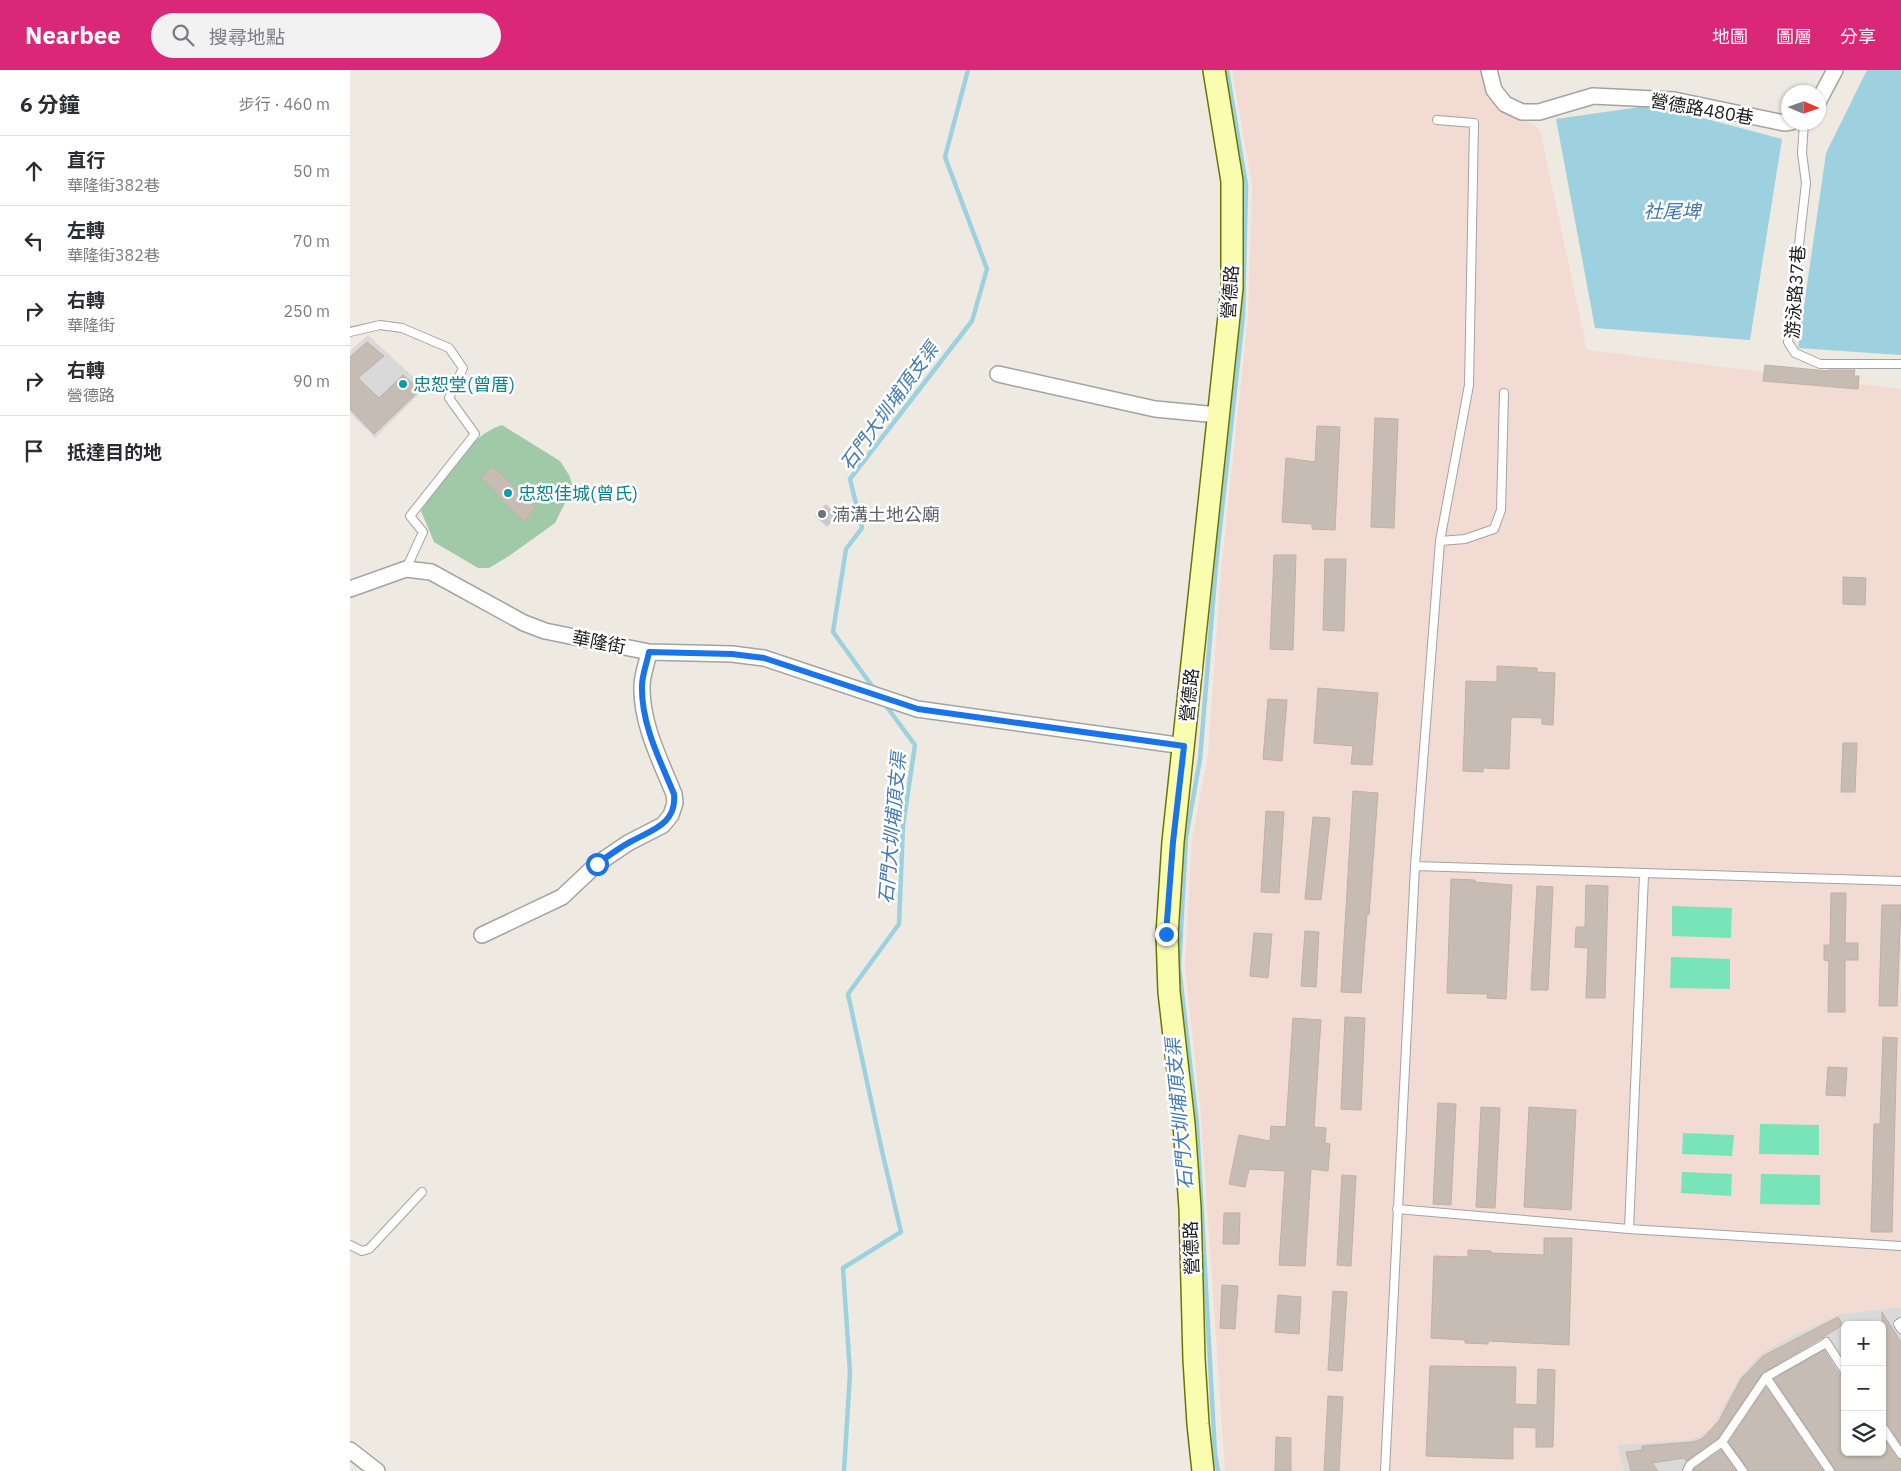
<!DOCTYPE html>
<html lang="zh-TW">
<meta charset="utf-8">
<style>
:root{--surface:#fff;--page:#f2f2f3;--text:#2b2b33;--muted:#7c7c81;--line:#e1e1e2;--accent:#db2777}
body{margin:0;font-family:"IBM Plex Sans","Noto Sans TC",sans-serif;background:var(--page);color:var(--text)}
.controls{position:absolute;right:15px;bottom:15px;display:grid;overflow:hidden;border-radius:8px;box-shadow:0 1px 4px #0004}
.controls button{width:45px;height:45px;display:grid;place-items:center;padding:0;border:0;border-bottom:1px solid var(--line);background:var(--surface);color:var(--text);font:25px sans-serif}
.compass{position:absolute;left:1431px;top:15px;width:45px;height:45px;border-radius:50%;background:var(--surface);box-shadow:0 1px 4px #0004;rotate:92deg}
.stop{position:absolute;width:15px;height:15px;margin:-11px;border:4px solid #1a73e8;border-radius:50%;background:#fff}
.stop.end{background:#1a73e8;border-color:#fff;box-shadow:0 1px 5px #0008}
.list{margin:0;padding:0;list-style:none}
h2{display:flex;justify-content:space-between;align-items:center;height:65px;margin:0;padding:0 20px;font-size:21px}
h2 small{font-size:16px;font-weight:400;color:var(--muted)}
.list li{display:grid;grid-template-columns:32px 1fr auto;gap:15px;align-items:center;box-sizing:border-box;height:70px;padding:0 20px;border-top:1px solid var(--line)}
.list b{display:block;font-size:19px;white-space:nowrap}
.list p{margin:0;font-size:16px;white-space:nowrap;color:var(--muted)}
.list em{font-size:16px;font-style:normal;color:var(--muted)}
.icon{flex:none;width:28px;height:28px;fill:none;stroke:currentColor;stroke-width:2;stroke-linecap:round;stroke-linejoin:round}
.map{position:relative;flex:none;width:1551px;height:1401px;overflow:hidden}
header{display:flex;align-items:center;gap:30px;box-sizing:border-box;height:70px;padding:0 25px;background:var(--accent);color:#fff}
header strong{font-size:24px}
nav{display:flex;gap:28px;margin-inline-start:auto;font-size:18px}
.search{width:350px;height:45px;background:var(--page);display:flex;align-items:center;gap:12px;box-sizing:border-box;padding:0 18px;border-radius:28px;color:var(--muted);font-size:19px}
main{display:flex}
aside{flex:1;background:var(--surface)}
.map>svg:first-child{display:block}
.residential{fill:#dad9d9;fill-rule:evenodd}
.religious{fill:#cacaca}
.military{fill:#f2dbd3}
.cemetery{fill:#a0c9a7}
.pitch{fill:#79e3ba}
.water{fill:#9ed1df}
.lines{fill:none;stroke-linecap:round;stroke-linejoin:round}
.stream{stroke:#9ed1df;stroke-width:4.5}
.building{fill:#c6bcb4;stroke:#c1b0a2}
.lane-casing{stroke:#a3a3a3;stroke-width:10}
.street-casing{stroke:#a3a3a3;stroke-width:18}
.secondary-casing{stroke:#697600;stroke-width:24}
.lane{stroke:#fff;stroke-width:8}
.street{stroke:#fff;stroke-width:15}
.secondary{stroke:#fafdb0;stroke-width:21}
.route{stroke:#1a73e8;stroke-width:6}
.culture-dot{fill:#0f9aa8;stroke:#fff;stroke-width:2}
.worship-dot{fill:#6b7280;stroke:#fff;stroke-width:2}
.labels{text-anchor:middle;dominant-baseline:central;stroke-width:5;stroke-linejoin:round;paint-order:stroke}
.street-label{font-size:18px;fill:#1c1c1c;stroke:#fff}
.culture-label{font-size:18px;fill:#0d838f;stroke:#fff;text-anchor:start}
.worship-label{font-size:18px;fill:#5b616d;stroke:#fff;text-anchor:start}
.water-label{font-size:19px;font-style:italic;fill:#437ab1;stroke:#fff}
</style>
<header>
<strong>Nearbee</strong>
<div class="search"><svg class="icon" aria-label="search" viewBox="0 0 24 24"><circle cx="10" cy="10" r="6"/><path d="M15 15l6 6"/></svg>搜尋地點</div>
<nav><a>地圖</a><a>圖層</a><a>分享</a></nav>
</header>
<main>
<aside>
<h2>6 分鐘<small>步行 · 460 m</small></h2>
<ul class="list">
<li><svg class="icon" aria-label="ahead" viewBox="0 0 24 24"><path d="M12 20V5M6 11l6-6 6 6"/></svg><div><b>直行</b><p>華隆街382巷</p></div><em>50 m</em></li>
<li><svg class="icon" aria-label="left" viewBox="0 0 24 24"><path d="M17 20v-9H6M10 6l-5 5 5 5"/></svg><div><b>左轉</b><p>華隆街382巷</p></div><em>70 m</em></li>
<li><svg class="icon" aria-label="right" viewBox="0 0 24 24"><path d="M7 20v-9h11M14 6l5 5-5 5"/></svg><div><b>右轉</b><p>華隆街</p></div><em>250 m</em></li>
<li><svg class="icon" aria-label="right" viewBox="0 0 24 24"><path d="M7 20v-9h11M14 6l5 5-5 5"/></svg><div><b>右轉</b><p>營德路</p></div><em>90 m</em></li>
<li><svg class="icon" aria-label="arrive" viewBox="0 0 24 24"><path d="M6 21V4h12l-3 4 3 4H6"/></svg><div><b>抵達目的地</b></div></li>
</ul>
</aside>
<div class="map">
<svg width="1551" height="1401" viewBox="0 0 1551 1401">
<rect width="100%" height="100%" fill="#eeeae1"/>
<path class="residential" d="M 18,265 L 75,318 L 25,368 L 0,343 L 0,281 Z
M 1551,1237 L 1551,1401 L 1274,1401 L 1267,1375 L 1338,1370 L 1348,1367 L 1361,1358 L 1390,1306 L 1412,1283 L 1442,1266 L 1490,1244 ZM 1495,1255 L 1532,1255 L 1532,1382 L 1495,1382 Z"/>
<path class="religious" d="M 476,434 L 487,445 L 477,457 L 465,446 Z"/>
<path class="military" d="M 882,0 L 1141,0 L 1163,42 L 1190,60 L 1237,280 L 1551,319 L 1551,1237 L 1490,1244 L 1442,1266 L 1412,1283 L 1390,1306 L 1361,1358 L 1348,1367 L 1338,1370 L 1267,1375 L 1274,1401 L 875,1401 L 851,1045 L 835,896 L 842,769 L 858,686 L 871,501 L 898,247 L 902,114 Z"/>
<path class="cemetery" d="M 152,355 L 210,391 L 219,405 L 223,417 L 205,453 L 159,486 L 139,498 L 128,498 L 84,472 L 71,441 C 88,413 119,365 152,355 Z"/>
<path class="pitch" d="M 1322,836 L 1382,838 L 1381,868 L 1322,866 Z
M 1321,887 L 1380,889 L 1380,919 L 1320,918 Z
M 1410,1054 L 1469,1055 L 1469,1085 L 1409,1084 Z
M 1333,1063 L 1384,1065 L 1382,1086 L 1332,1084 Z
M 1332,1102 L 1382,1104 L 1381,1126 L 1331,1123 Z
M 1411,1104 L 1470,1105 L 1470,1135 L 1410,1134 Z"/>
<path class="water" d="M 1517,0 L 1551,0 L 1551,285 L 1448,278 L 1476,83 Z
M 1304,35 L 1432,69 L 1400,270 L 1245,258 L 1206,49 Z"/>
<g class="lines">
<path class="stream" d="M 525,620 L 483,562 L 496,479 L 512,458 L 500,409 L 622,251 L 637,199 L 595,87 L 618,0
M 494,1401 L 500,1303 L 493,1198 L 551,1162 L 532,1081 L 498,924 L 549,854 L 553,756 L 565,675 L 534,633
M 868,1401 L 865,1384 L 847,1054 L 829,897 L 836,768 L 850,689 L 866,495 L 893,246 L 896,115 L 877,0"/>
</g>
<path class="building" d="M 17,272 L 34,286 L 8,308 L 29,328 L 53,305 L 70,320 L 24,364 L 0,339 L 0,287 Z
M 1415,295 L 1478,301 L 1478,300 L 1505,300 L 1504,306 L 1509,306 L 1508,319 L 1413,311 Z
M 1025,348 L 1048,349 L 1044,458 L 1021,457 Z
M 967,356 L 990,357 L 985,460 L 962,459 L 962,454 L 932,452 L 936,388 L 965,392 Z
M 143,396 L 185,438 L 174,452 L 131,408 Z
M 924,485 L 946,485 L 943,580 L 920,579 Z
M 975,489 L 996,489 L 994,561 L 973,560 Z
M 1493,507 L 1516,508 L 1515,535 L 1493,534 Z
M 1147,596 L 1187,598 L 1187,602 L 1205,603 L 1203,655 L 1192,654 L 1192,648 L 1161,647 L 1159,699 L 1133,698 L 1133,702 L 1113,701 L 1116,611 L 1147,612 Z
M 968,618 L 1028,623 L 1022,695 L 1001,694 L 1003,676 L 964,673 Z
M 918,629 L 937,630 L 932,691 L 913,689 Z
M 1493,673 L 1507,673 L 1505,722 L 1491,722 Z
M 1003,721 L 1028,723 L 1019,845 L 1017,844 L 1011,923 L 991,922 Z
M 916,741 L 934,742 L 929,823 L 911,822 Z
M 963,747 L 980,748 L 971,830 L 955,829 Z
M 1101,809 L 1125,810 L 1125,812 L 1162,815 L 1156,929 L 1137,928 L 1138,924 L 1097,923 Z
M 1236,815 L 1258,816 L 1255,928 L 1236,928 L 1238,878 L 1225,877 L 1226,857 L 1235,857 Z
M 1187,816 L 1203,817 L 1198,920 L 1181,920 Z
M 1481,823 L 1496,823 L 1495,873 L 1508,873 L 1508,890 L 1495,890 L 1495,942 L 1478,942 L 1479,891 L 1474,890 L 1474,875 L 1480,875 Z
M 1532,835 L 1551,835 L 1547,936 L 1529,936 Z
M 955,861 L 969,862 L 966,917 L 951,916 Z
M 904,863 L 922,864 L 918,908 L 900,906 Z
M 995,947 L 1015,948 L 1011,1040 L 991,1039 Z
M 943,948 L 971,950 L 964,1057 L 976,1058 L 975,1073 L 980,1074 L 978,1101 L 961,1099 L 955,1196 L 929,1195 L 935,1101 L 899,1099 L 895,1117 L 879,1114 L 889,1065 L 920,1071 L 921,1056 L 936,1057 Z
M 1533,967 L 1547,968 L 1542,1162 L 1521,1162 L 1524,1054 L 1530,1054 Z
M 1478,997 L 1497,998 L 1495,1026 L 1476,1025 Z
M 1088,1033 L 1106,1034 L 1101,1135 L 1083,1134 Z
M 1131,1037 L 1150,1038 L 1145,1138 L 1126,1137 Z
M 1179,1037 L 1226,1040 L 1221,1140 L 1174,1137 Z
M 992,1105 L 1006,1106 L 1001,1196 L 987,1195 Z
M 874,1143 L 890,1143 L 889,1174 L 873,1174 Z
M 1194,1168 L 1222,1168 L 1219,1275 L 1138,1271 L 1138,1274 L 1115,1273 L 1115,1270 L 1081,1268 L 1084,1186 L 1118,1187 L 1118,1180 L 1141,1181 L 1141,1183 L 1194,1185 Z
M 872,1215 L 888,1216 L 885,1259 L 870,1258 Z
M 983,1221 L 997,1222 L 992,1301 L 978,1300 Z
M 928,1225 L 951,1227 L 949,1264 L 925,1262 Z
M 1532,1242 L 1551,1272 L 1551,1374 L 1537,1353 L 1532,1350 Z
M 1488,1247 L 1493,1255 L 1412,1304 L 1368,1368 L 1336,1391 L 1334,1388 L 1302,1393 L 1308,1401 L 1281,1401 L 1276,1382 L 1292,1380 L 1292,1376 L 1342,1372 L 1352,1369 L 1369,1351 L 1391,1309 L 1413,1286 Z
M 1474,1280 L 1487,1301 L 1495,1309 L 1495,1382 L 1532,1382 L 1532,1366 L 1546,1387 L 1551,1390 L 1551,1401 L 1486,1401 L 1424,1309 Z
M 1080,1296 L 1166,1297 L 1165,1334 L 1187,1335 L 1188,1299 L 1205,1300 L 1203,1377 L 1186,1377 L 1186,1358 L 1163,1357 L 1163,1389 L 1076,1386 Z
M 1416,1317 L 1473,1401 L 1399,1401 L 1379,1372 Z
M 978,1326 L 993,1327 L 989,1401 L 974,1401 Z
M 926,1367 L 941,1368 L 941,1401 L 925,1401 Z
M 1371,1380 L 1386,1401 L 1343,1401 L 1344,1399 Z"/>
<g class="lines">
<g class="lane-casing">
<path id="lane" d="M 1454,52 L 1452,83 L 1456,113 L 1438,272 L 1445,283 L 1470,294 L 1551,294
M 0,262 L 30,255 L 52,258 L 99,278 L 113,298 L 99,328 L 125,364 L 60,446 L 73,462 L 56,499
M 1090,471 L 1115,469 L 1144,459 L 1151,440 L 1154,323
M 1065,796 L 1551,811
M 1047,1139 L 1279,1159 L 1551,1176
M 1279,1159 L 1294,805
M 0,1175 L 12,1181 L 19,1179 L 72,1122
M 1551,1252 L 1548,1254 L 1551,1259
M 1476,1272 L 1495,1301
M 1416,1307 L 1480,1401
M 1532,1356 L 1551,1384
M 1372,1372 L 1393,1401
M 1035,1401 L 1065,796 L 1090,471 L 1119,315 L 1124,53 L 1087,50
M 1337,1401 L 1340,1395 L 1372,1372 L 1416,1307 L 1476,1273"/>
</g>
<g class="street-casing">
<path id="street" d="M 1139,0 L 1144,20 L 1155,34 L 1172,42 L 1189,42 L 1243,26 L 1324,30 L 1434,53 L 1441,52
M 1468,32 L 1485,0
M 648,304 L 805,339 L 868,345
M 0,519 L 56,499 L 81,502 L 174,553 L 195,561 L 299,582 L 382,584 L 414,588 L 567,639 L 834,676
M 132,865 L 212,827 L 247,794 L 278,773 L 313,755 L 321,745 L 325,733 L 324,724 C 310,690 291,653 292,616 C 292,605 297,593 299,582
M 0,1380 L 27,1401"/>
</g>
<g class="secondary-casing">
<path id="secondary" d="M 853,1401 L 848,1354 L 844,1289 L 840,1138 L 834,1054 L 819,922 L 817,864 L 823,772 L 882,218 L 882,111 L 864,0"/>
</g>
<use href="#lane" class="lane"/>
<use href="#street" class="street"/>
<use href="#secondary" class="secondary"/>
</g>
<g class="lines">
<path class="route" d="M 247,794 C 258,786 269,778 280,772 C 302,760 327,754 324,724 C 310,690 291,654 292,616 C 292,605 297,593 299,582 L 382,584 L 414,588 L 568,639 L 834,676 L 823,772 L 816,864"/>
</g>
<g class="culture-dot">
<circle cx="53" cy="314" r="5"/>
<circle cx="158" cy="423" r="5"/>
</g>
<circle class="worship-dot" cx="472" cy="444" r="5"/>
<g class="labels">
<g class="street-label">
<text transform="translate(1352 39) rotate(10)">營德路480巷</text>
<text transform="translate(880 222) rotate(-86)">營德路</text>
<text transform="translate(1445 222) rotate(-86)">游泳路37巷</text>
<text transform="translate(249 572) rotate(11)">華隆街</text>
<text transform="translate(839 625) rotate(-84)">營德路</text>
<text transform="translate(841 1178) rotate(-92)">營德路</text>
</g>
<g class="culture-label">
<text x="63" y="314">忠恕堂(曾厝)</text>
<text x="168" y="423">忠恕佳城(曾氏)</text>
</g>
<g class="worship-label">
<text x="482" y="444">湳溝土地公廟</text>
</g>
<g class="water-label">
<text x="1322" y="141">社尾埤</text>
<text transform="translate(539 336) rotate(-54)">石門大圳埔頂支渠</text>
<text transform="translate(542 758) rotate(-85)">石門大圳埔頂支渠</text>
<text transform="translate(829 1044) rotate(-95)">石門大圳埔頂支渠</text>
</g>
</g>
</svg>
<div class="controls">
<button>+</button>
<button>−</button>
<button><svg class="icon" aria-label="layers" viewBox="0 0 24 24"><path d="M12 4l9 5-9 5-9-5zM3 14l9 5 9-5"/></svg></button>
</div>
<svg class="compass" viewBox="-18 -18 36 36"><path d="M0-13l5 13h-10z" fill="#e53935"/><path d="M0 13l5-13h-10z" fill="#7c7c81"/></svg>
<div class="stop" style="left:247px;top:794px"></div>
<div class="stop end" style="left:816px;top:864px"></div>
</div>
</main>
